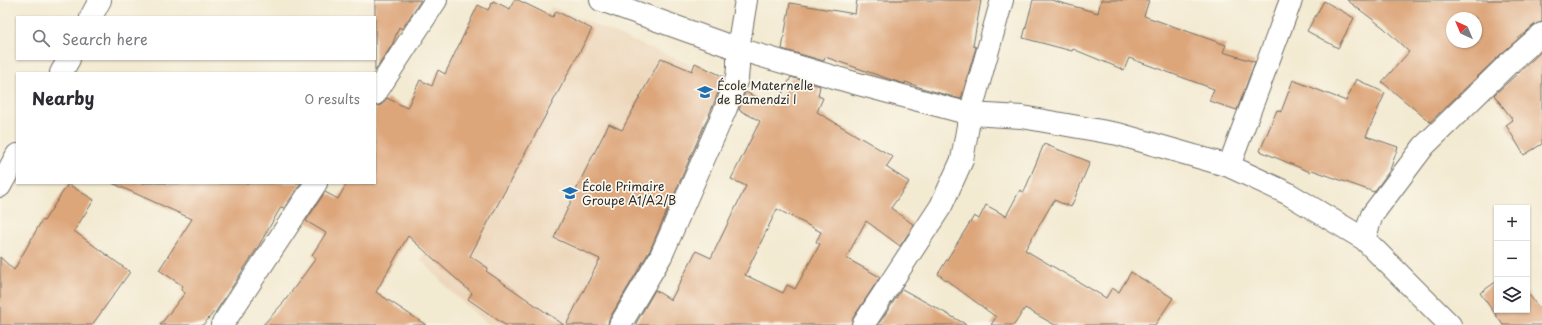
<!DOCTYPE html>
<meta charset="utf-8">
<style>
:root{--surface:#fff;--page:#f7f7f7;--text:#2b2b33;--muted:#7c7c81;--line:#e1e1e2}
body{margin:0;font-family:"Playpen Sans",sans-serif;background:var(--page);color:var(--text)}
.controls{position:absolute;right:12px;bottom:12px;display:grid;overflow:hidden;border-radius:0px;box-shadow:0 1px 3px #0004}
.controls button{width:36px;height:36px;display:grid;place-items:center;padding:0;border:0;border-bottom:1px solid var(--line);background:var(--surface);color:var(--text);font:20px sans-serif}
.compass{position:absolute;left:1446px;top:12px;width:36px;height:36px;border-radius:50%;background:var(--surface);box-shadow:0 1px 3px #0004;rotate:316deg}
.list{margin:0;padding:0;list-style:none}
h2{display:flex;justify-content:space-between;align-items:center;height:52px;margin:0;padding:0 16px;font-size:17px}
h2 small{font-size:13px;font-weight:400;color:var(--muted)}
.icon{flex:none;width:22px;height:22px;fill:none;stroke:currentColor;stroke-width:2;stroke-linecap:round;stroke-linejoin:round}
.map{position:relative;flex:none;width:1542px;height:325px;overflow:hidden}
.search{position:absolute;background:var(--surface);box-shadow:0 1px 3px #0004;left:16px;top:16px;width:360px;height:44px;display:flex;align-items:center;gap:10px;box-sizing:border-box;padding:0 14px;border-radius:0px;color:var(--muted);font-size:15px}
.panel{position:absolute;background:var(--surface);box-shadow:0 1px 3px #0004;left:16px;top:72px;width:360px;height:112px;border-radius:0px}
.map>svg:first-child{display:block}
.built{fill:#edd7bb}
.building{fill:#dda67a;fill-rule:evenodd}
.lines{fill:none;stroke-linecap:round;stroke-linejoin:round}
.minor-casing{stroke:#716e65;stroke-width:24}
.minor{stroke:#fff;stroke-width:22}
.labels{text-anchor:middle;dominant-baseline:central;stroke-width:3.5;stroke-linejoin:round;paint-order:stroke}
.poi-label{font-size:12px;fill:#2b2b2b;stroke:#fbf7ec;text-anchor:start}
</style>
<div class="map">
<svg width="1542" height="325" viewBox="0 0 1542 325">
<rect width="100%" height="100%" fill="#fbf7ec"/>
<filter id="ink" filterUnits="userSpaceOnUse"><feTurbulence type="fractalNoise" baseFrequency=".025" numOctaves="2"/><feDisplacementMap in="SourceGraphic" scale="8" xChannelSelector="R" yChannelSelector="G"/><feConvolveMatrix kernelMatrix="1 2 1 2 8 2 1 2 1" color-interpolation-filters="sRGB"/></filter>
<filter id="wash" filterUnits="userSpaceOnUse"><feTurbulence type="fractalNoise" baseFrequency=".012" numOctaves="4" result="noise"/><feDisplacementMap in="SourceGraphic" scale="16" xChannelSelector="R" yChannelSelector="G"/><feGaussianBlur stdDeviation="0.9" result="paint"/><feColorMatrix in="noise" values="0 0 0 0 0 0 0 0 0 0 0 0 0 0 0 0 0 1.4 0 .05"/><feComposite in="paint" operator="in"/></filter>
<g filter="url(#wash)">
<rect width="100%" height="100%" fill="#f3ead2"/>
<path class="built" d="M 551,7 L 691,65 L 671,106 L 720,127 L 617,325 L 489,325 L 452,293 L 421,259 Z"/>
<g id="blocks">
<path class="building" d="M 375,0 L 421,0 L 402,29 L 399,27 L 392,45 L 375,71 Z
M 514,0 L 518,0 L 553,17 L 556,11 L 592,29 L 470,256 L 488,268 L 486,271 L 564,325 L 505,325 L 468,299 L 472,293 L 408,236 L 376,292 L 426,325 L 263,325 L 284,302 L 316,258 L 312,255 L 326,233 L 306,221 L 325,192 L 338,199 L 347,183 L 375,183 L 375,106 L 381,105 L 387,98 L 407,108 L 420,80 L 432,86 L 438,70 L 445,74 L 478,5 L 488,10 L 493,1 L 510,9 Z
M 857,0 L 981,0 L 973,46 L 976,47 L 961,99 L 922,88 L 905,82 L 905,84 L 892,80 L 825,57 L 824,61 L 782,49 L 790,3 L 855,14 Z
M 1033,0 L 1051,0 L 1098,13 L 1101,0 L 1149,0 L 1144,16 L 1226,45 L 1223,52 L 1255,62 L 1237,110 L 1209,101 L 1214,89 L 1129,58 L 1124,70 L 1073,49 L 1072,51 L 1023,38 Z
M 1347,0 L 1542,0 L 1542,22 L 1534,25 L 1500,55 L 1430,122 L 1382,82 L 1409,52 L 1384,28 ZM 1452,18 L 1476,18 L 1476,42 L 1452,42 Z
M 1324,1 L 1354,18 L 1338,48 L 1307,31 Z
M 1542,51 L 1542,144 L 1524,155 L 1506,125 L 1513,120 L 1494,95 Z
M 661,58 L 692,71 L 695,63 L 724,77 L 714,103 L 650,250 L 609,319 L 608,325 L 566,325 L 600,259 L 554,238 L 585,171 L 609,124 L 622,130 Z
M 791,77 L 820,86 L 818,96 L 823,98 L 817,112 L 893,157 L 886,167 L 909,182 L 891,208 L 914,225 L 900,246 L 866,221 L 846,258 L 880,277 L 853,318 L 851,325 L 635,325 L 655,290 L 671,300 L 696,251 L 711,258 L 746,186 L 731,179 L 760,121 L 739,110 L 745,92 L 776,106 ZM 777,209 L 821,232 L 816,242 L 820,244 L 795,289 L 787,285 L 783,293 L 745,275 Z
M 1356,79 L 1385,93 L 1366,136 L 1398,147 L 1390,170 L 1374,192 L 1312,170 L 1310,172 L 1260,151 L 1277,110 L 1281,112 L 1293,80 L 1346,101 Z
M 1044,144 L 1090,162 L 1071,207 L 1054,200 L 1025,250 L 1106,298 L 1112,288 L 1119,292 L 1131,272 L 1173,298 L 1155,325 L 1055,325 L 1025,308 L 1014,325 L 991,325 L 996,317 L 938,274 L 974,216 L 979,219 L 986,205 L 1006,216 L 1020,190 L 1024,192 Z
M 112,183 L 301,183 L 284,208 L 281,207 L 258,247 L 215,313 L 214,312 L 203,325 L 160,325 L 185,293 L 181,290 L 183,286 L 159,270 L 192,219 Z
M 68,184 L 94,200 L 74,231 L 130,272 L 92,325 L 0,325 L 0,257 L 14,270 L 42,220 L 44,221 Z
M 1497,281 L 1497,310 L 1527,310 L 1527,292 L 1542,312 L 1542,325 L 1503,325 L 1480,293 Z
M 902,289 L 967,325 L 878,325 Z"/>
</g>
</g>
<g filter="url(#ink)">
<use href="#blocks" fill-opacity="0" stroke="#716e65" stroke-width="1"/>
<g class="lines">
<g class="minor-casing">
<path id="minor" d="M 601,0 L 738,49 L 851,82 L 970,114 L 1022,117 L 1118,134 L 1229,166 L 1287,193 L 1364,239 L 1450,325
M 91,17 L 100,0
M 61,73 L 69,59
M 375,94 L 436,0
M 1229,166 L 1291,0
M 0,186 L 17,155
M 1364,239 L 1372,215 L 1424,146 L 1508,64 L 1542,34
M 222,325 L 316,183
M 620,325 L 661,256 L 726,108 L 737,78 L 738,67 L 738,49 L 746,0
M 863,325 L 941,206 L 962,160 L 970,114 L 1002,0"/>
</g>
<use href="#minor" class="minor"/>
</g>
</g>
<defs>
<g id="school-bare" transform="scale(1.2)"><path d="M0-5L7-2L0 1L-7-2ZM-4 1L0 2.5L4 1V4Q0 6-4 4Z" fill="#1f6fb2" stroke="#fbf7ec" stroke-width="2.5" paint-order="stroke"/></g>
</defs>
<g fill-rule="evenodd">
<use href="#school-bare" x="705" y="92"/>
<use href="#school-bare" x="570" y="193"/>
</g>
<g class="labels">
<g class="poi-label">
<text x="717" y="85">École Maternelle<tspan x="717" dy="14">de Bamendzi I</tspan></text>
<text x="582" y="186">École Primaire<tspan x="582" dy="14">Groupe A1/A2/B</tspan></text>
</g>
</g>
</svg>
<div class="controls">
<button>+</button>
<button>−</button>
<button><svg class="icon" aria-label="layers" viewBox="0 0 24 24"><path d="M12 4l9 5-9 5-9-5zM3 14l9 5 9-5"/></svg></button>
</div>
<svg class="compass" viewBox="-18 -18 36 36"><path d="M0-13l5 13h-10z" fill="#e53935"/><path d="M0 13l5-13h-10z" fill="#7c7c81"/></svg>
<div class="search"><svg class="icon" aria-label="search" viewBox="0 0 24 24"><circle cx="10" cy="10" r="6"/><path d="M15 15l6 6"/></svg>Search here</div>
<section class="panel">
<h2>Nearby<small>0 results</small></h2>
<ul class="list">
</ul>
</section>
</div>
